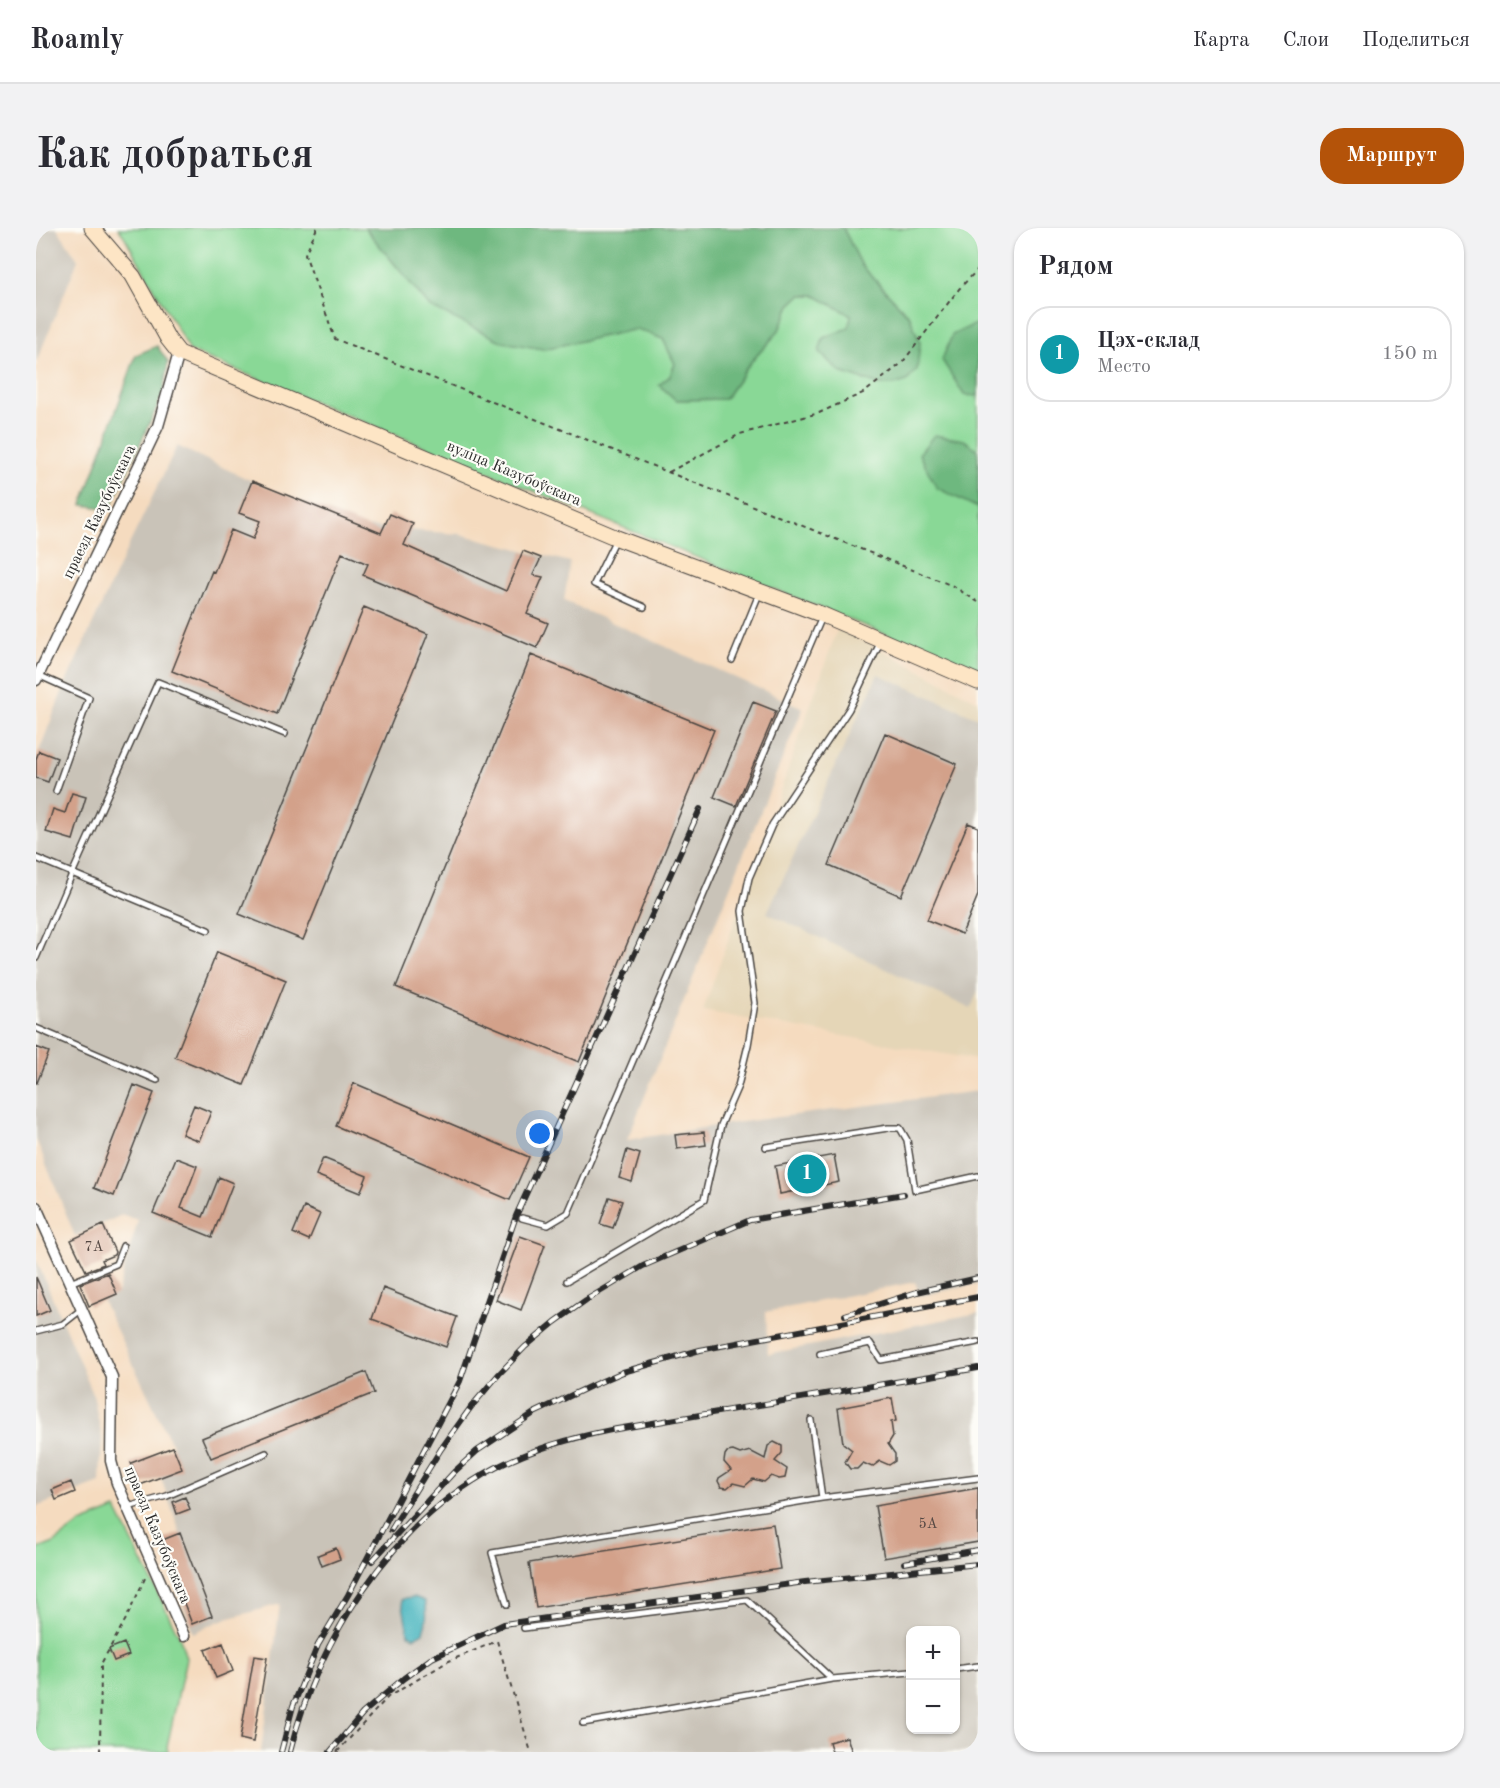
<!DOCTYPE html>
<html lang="ru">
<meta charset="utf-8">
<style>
:root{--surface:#fff;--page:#f2f2f3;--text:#2b2b33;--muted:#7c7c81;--line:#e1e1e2;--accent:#b45309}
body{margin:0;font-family:"Old Standard TT",serif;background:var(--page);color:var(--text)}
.controls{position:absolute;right:18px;bottom:18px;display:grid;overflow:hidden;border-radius:12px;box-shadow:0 2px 4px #0004}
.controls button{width:54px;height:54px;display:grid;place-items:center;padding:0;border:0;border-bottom:2px solid var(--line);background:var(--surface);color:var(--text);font:30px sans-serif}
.you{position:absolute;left:504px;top:906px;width:21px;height:21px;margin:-15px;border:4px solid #fff;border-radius:50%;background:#1a73e8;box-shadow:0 0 0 9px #1a73e833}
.badge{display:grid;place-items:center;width:39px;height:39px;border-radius:50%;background:var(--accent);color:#fff;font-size:20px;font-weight:700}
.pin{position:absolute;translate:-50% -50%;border:3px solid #fff;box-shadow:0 2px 6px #0006}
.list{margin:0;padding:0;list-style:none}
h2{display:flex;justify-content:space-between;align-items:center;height:78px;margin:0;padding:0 24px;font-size:26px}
h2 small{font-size:20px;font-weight:400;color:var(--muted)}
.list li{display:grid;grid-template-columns:39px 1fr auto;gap:18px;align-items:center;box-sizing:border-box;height:96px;margin:0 12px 12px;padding:0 12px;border:2px solid var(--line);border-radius:24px}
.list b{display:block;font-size:22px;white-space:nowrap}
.list p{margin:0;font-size:20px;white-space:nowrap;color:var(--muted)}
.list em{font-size:20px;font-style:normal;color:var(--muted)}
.map{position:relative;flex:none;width:942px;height:1524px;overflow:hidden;border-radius:24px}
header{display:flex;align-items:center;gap:36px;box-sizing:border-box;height:84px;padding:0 30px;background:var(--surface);border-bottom:2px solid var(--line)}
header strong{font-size:28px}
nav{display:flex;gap:33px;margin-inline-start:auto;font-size:21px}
.intro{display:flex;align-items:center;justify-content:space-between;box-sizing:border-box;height:144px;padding:0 36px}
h1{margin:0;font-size:42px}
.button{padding:15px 27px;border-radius:24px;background:var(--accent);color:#fff;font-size:21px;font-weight:700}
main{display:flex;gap:36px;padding:0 36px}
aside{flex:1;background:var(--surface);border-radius:24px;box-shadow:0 2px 4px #0004}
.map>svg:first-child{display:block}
.built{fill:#e5d6b7}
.industrial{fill:#c9c3b8;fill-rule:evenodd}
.green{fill:#89d896;stroke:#5a8260;stroke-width:1.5}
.forest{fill:#6eb87f;stroke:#4c7255;stroke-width:1.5}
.water{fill:#45b4be;stroke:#387074;stroke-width:1.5}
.building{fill:#d3a18a}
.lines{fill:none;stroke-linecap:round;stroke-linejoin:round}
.lane-casing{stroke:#494541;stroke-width:8}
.street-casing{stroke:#494541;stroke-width:13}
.secondary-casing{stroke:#494541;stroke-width:17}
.path{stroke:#494541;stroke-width:2;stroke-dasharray:4.5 4.5;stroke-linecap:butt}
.lane{stroke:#fff;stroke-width:5}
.street{stroke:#fff;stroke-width:10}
.secondary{stroke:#fde5c5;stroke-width:15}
.rail-casing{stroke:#2b2b2b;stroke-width:6}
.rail{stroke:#fdfcf7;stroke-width:4;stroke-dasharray:11;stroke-linecap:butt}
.labels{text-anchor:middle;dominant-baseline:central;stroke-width:4.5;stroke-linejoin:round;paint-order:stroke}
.number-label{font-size:14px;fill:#554843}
.street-label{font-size:16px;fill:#2b2b2b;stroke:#fdfcf7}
</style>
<header>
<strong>Roamly</strong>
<nav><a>Карта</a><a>Слои</a><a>Поделиться</a></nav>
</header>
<div class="intro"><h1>Как добраться</h1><a class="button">Маршрут</a></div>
<main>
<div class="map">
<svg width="942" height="1524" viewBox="0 0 942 1524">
<rect width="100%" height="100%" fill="#fdfcf7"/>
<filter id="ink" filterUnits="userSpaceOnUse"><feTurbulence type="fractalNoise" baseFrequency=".0167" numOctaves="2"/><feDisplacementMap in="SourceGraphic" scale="12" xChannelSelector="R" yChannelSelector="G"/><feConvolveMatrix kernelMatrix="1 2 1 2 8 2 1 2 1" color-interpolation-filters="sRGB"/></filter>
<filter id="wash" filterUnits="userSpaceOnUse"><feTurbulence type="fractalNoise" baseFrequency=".008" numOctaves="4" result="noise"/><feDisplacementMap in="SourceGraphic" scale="24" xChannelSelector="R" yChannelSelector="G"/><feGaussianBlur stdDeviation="1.35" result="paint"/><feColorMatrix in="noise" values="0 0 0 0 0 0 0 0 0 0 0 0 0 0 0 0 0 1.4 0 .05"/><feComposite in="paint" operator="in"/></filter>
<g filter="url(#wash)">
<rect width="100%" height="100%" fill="#f5dbbf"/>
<path class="built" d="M 802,399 L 942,473 L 942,832 L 667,783 Z"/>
<path class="industrial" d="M 0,0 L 21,0 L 42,32 L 0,135 Z
M 141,218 L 216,253 L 329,299 L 424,306 L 534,334 L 528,373 L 767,480 L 591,912 L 698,895 L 942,863 L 942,1056 L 884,1068 L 879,1054 L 730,1084 L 732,1126 L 942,1085 L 942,1524 L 225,1524 L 244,1376 L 183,1393 L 157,1405 L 124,1313 L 144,1305 L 125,1250 L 104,1257 L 95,1235 L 137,1219 L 66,1072 L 81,1066 L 102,992 L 86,987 L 39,1008 L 0,911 L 0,531 L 28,459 L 90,323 ZM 874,1402 L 920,1402 L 920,1502 L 874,1502 Z
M 842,446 L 942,490 L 942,762 L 935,781 L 731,685 Z
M 0,1031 L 57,1166 L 66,1210 L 64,1255 L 0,1279 Z"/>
<path class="green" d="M 82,0 L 329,0 L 394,79 L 507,121 L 601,101 L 627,111 L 639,136 L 634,148 L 624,157 L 640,172 L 689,171 L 714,135 L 742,104 L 754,77 L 764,67 L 778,67 L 816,87 L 813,100 L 787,110 L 884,115 L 874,89 L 826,38 L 807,0 L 942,0 L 942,444 L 154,123 L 88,8 Z
M 80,1281 L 144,1410 L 150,1430 L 131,1519 L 132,1524 L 0,1524 L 0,1322 L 18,1315 L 45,1295 Z"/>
<path class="forest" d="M 329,0 L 807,0 L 826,38 L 874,89 L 884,115 L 881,142 L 871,153 L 858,157 L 843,157 L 804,144 L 783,124 L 787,110 L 813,100 L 815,87 L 778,67 L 765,67 L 754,77 L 742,104 L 714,135 L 689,171 L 640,172 L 623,157 L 634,148 L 639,136 L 627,111 L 601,101 L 507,121 L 467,114 L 394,79 Z
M 939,96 L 942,97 L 942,168 L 928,167 L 906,132 L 916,107 Z
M 121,118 L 132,134 L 127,166 L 74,281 L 46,277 L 100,127 Z
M 898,207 L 928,212 L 942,222 L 942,280 L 901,260 L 883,226 Z"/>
<path class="water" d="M 378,1369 L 389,1373 C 392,1384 391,1393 387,1404 L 378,1409 L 372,1405 L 366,1372 L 370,1370 Z"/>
<g id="blocks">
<path class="building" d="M 216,253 L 345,305 L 354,286 L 377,296 L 368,317 L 470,363 L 487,323 L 505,330 L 497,347 L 507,349 L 491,386 L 512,395 L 501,420 L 327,347 L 332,336 L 306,325 L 241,486 L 136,443 L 176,343 L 178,344 L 195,302 L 217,311 L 224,293 L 203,285 Z
M 328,379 L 392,406 L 267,712 L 203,686 Z
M 495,427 L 678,502 L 543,834 L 360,759 Z
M 717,474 L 740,483 L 700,578 L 678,569 Z
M 849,505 L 921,536 L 865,668 L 793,637 Z
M 3,523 L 21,530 L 12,554 L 0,550 L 0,531 Z
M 36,565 L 50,569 L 37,612 L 10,604 L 17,581 L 29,585 Z
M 932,595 L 942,599 L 942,667 L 926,706 L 891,692 Z
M 181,724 L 250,752 L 208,857 L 139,829 Z
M 0,819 L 13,824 L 1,855 L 0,855 Z
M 318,855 L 493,929 L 474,972 L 300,898 Z
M 98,857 L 118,865 L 78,968 L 58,960 Z
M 158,877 L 175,884 L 163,913 L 146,906 Z
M 668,904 L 670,917 L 641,921 L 639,907 Z
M 591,922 L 604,926 L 596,954 L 583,950 Z
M 798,927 L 803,954 L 744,966 L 739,938 Z
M 140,930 L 161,938 L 145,980 L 167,989 L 183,949 L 197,955 L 176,1009 L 117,985 Z
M 287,930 L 331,948 L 324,965 L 280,947 Z
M 573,969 L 586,973 L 577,1000 L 564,996 Z
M 268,979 L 284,986 L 273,1012 L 257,1005 Z
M 67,997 L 79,1024 L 78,1027 L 66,1032 L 68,1036 L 50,1043 L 35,1012 Z
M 484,1008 L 509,1017 L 485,1082 L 460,1072 Z
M 72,1045 L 81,1066 L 53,1078 L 44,1056 Z
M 0,1049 L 14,1082 L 0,1088 Z
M 347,1060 L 421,1089 L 410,1119 L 336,1091 Z
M 330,1144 L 338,1165 L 175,1230 L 166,1210 Z
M 856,1170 L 860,1193 L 855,1194 L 857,1208 L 852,1216 L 859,1226 L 859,1233 L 853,1237 L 844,1233 L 836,1239 L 827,1235 L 821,1241 L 814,1241 L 809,1234 L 816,1222 L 807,1215 L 802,1180 Z
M 738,1214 L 746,1218 L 746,1225 L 739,1233 L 751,1241 L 749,1250 L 743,1251 L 735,1248 L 728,1254 L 717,1251 L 709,1258 L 697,1255 L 691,1260 L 685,1259 L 682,1253 L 683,1250 L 695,1242 L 688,1234 L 689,1227 L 691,1224 L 697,1223 L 704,1226 L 714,1223 L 729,1231 L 732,1218 Z
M 137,1219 L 146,1241 L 104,1257 L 95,1235 Z
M 35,1254 L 39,1264 L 20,1272 L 16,1262 Z
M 942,1260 L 942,1314 L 848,1330 L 839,1278 Z
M 149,1269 L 154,1281 L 141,1286 L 137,1274 Z
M 737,1296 L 744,1341 L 500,1380 L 493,1335 Z
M 144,1305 L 176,1388 L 156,1396 L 124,1313 Z
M 300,1320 L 304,1331 L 286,1338 L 282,1327 Z
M 88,1415 L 93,1427 L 78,1433 L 73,1421 Z
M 187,1415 L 197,1443 L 180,1450 L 169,1422 Z
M 218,1428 L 231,1430 L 217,1514 L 204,1511 Z
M 811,1509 L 816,1524 L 796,1524 L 793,1514 Z"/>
</g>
</g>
<g filter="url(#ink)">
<use href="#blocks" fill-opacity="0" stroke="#494541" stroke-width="1.5"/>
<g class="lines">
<g class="lane-casing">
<path id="lane" d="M 580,311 L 558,356 L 608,379
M 696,432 L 723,366
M 2,447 L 53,470 L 20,563
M 0,630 L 172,702
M 0,730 L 36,646 L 122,454 L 249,506
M 0,800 L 121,852
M 730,919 L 852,900 L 864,900 L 871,912 L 879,962 L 942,948
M 486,990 L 512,997 L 532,985 L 786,389
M 531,1053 L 668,972 L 685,897 L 702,858 L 712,817 L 719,775 L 706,683 L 713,650 L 736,597 L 813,481 L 844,415
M 34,1055 L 80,1036 L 87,1018
M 0,1103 L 27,1096 L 46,1081
M 784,1126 L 834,1115 L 845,1132 L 942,1114
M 775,1192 L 786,1270
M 92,1279 L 131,1268 L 230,1225
M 471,1376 L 456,1325 L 786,1270 L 942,1250
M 488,1400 L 711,1372 L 796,1451
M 920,1441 L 942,1438
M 547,1495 L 796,1451 L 874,1444"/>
</g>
<g class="street-casing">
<path id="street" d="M 0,452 L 122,198 L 143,125
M 0,979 L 76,1149 L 75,1233 L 81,1255 L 148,1408"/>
</g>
<g class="secondary-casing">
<path id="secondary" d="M 56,0 L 97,48 L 132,111 L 143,125 L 581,310 L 787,387 L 942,454"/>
</g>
<path class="path" d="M 281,0 L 269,26 L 299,111 L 917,358 L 942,374
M 633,244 L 704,206 L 783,185 L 829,164 L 866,135 L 923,61 L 942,41
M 64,1524 L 65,1436 L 91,1389 L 110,1348
M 301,1524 L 352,1469 L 413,1433 L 461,1413 L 495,1524"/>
<use href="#lane" class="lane"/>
<use href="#street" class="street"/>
<use href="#secondary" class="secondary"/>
<g class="rail-casing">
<path id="rail" d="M 809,1087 L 881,1064 L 942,1050
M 355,1302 L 405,1221 L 435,1179 L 463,1146 L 489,1119 L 519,1094 L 550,1072 L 607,1038 L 714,992 L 868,966
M 336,1333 L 418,1244 L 441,1223 L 498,1185 L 557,1157 L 587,1144 L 664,1122 L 942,1069
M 868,1335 L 942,1322
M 245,1524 L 257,1478 L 282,1417 L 312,1367 L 424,1153 L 480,988 L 664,581
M 254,1524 C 282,1411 355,1296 459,1240 C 496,1221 535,1210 575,1202 L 942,1140
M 294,1524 L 327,1485 L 368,1450 L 396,1430 L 468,1396 L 769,1354 L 942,1336"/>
</g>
<use href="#rail" class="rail"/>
</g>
</g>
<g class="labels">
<g class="number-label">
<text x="58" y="1019">7А</text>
<text x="892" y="1296">5А</text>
</g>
<g class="street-label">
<text transform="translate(478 246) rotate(23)">вуліца Казубоўскага</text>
<text transform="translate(64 284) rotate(-64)">праезд Казубоўскага</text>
<text transform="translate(121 1307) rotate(67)">праезд Казубоўскага</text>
</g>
</g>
</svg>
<div class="controls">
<button>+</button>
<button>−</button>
</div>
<div class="you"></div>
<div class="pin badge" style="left:771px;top:946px;background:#0f9aa8">1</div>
</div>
<aside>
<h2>Рядом<small></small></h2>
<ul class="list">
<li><span class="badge" style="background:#0f9aa8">1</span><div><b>Цэх-склад</b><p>Место</p></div><em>150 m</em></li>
</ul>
</aside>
</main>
